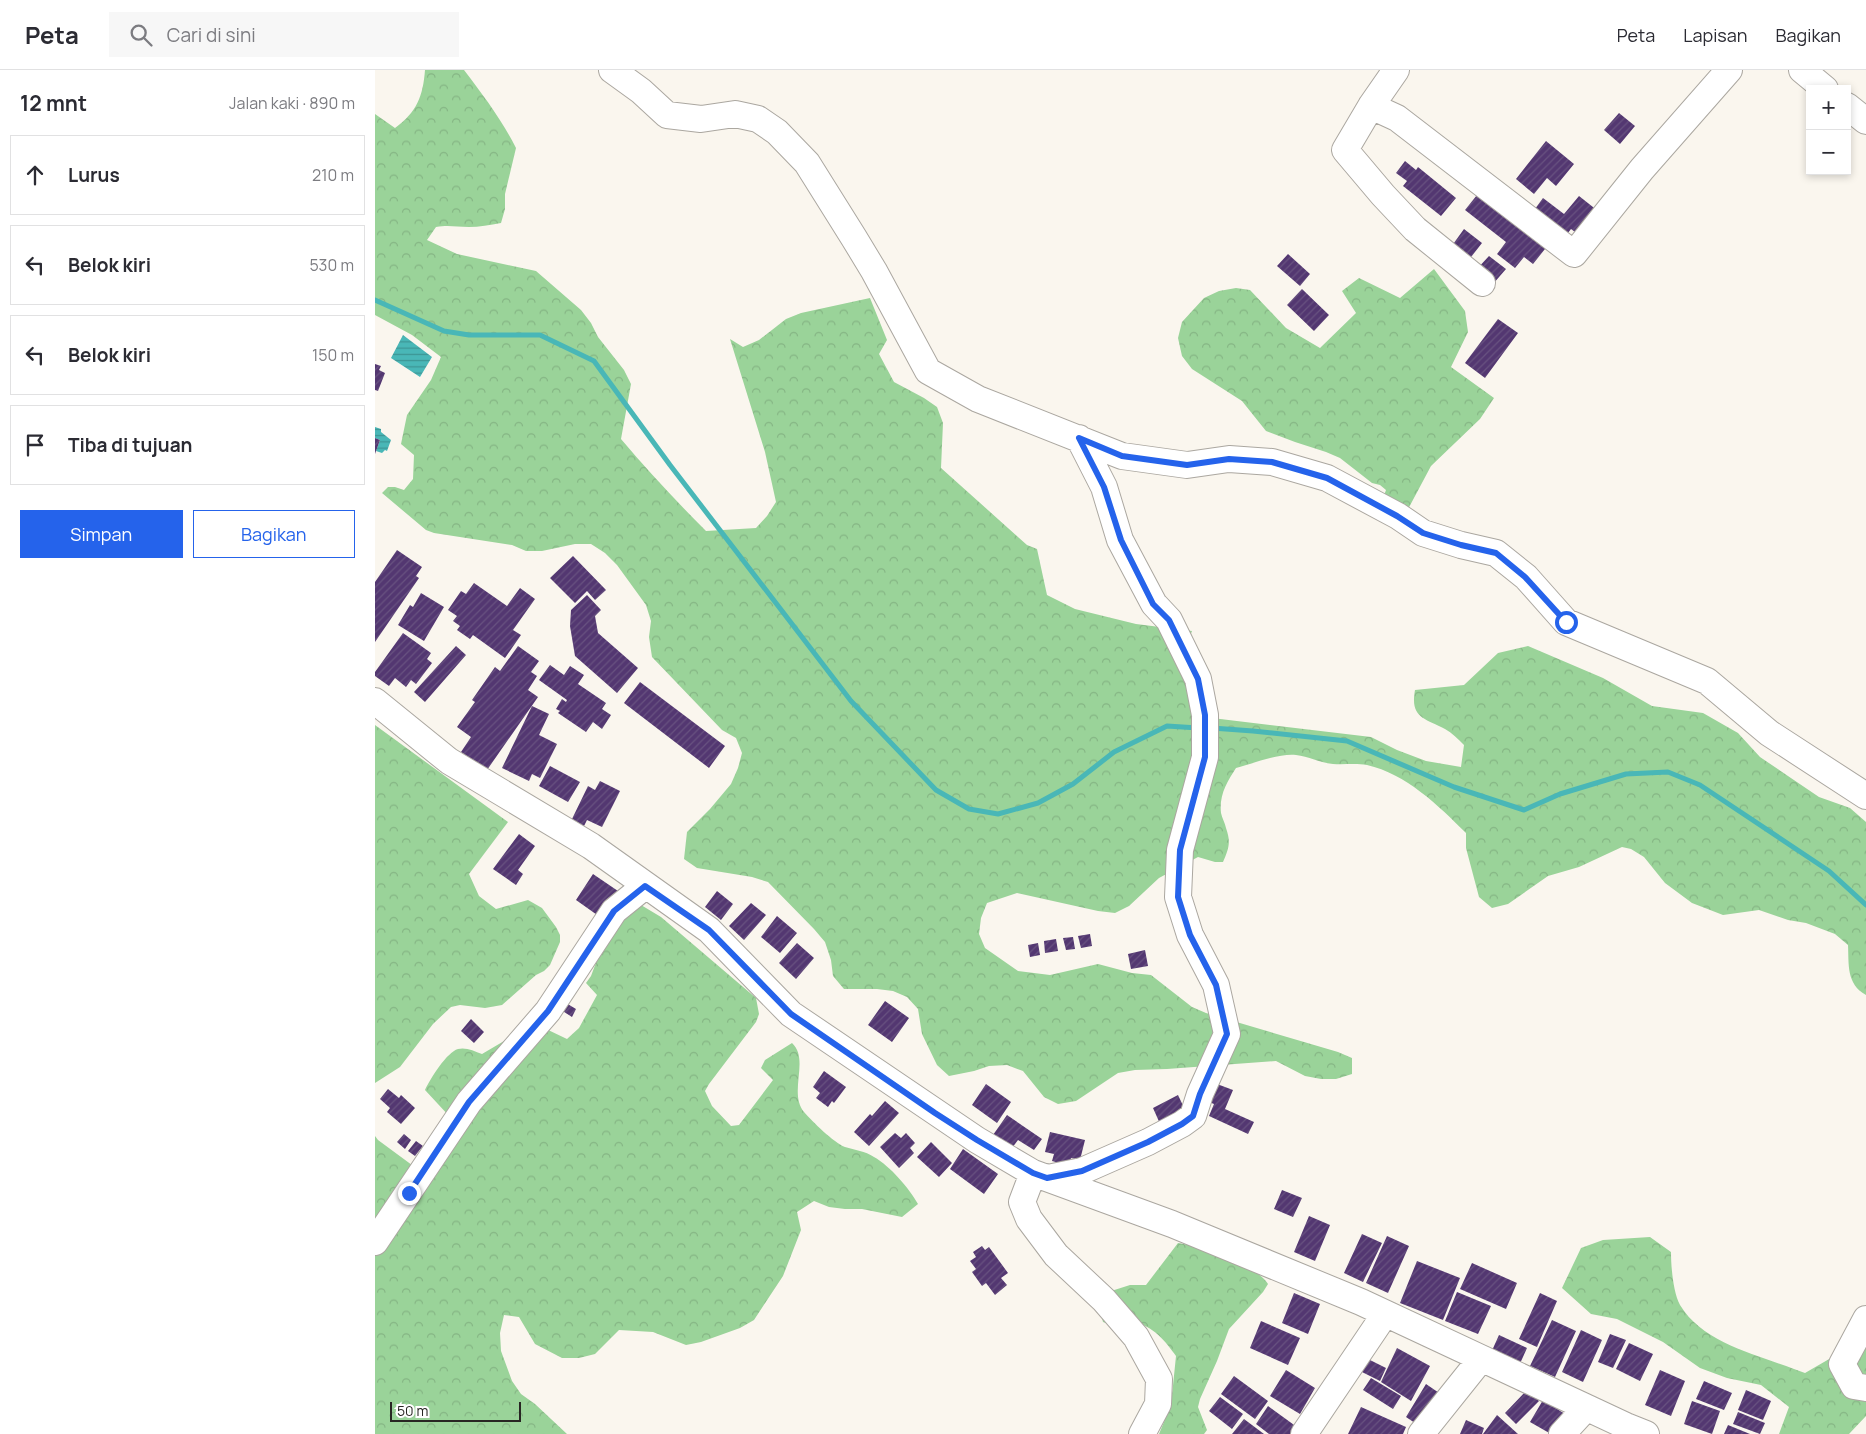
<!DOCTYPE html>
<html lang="id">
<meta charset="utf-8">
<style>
:root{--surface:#fff;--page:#f7f7f7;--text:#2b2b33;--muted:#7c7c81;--line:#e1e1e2;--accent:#2563eb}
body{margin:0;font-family:Manrope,sans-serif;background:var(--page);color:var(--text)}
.controls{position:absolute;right:15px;top:15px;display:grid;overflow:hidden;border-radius:0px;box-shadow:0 2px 8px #0003}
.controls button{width:45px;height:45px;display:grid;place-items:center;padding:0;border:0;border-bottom:1px solid var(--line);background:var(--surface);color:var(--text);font:25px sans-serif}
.scale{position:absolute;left:15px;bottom:12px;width:131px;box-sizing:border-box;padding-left:5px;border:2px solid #282623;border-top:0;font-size:14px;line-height:18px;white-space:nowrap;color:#282623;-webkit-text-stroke:4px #fff;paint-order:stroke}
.stop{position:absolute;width:15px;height:15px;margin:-11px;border:4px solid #2563eb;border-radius:50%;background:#fff}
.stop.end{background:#2563eb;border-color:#fff;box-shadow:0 1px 5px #0008}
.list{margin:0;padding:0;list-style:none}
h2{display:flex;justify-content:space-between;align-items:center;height:65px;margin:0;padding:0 20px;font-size:21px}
h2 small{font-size:16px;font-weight:400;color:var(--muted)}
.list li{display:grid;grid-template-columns:32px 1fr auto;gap:15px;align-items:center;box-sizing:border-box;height:80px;margin:0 10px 10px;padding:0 10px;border:1px solid var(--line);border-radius:0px}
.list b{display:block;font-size:19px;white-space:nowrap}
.list em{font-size:16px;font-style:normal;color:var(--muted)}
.actions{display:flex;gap:10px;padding:15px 20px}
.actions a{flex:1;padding:11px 0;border:1px solid var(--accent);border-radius:0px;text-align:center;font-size:18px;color:var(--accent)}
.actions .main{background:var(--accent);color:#fff}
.icon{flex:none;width:28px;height:28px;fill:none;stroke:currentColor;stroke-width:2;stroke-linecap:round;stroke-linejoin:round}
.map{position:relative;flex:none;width:1491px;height:1364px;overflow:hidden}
header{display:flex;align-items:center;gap:30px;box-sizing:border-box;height:70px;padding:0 25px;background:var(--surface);border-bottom:1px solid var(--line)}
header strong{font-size:24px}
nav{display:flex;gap:28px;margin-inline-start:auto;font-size:18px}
.search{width:350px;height:45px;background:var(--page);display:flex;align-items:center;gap:12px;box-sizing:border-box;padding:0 18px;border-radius:0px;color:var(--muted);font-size:19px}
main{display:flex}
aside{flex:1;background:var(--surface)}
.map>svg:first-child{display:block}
.forest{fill:url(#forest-crowns)}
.water{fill:url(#water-rules)}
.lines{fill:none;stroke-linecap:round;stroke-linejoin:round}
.stream{stroke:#49b7b7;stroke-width:5}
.building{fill:url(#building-hatch)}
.minor-casing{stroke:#aba7a0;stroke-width:28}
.minor{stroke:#fff;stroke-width:26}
.route{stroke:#2563eb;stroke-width:6}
</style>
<header>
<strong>Peta</strong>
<div class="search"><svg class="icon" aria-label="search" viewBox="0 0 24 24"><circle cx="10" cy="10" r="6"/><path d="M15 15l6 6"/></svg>Cari di sini</div>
<nav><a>Peta</a><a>Lapisan</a><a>Bagikan</a></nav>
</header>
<main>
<aside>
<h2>12 mnt<small>Jalan kaki · 890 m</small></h2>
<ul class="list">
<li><svg class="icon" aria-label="ahead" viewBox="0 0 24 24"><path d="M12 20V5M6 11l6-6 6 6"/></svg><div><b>Lurus</b></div><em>210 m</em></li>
<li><svg class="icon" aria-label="left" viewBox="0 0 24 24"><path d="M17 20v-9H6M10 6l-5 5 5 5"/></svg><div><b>Belok kiri</b></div><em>530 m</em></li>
<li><svg class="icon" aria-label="left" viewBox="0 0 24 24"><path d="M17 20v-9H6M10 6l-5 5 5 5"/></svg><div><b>Belok kiri</b></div><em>150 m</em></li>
<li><svg class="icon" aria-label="arrive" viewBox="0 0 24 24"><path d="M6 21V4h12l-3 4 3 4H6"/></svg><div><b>Tiba di tujuan</b></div></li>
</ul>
<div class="actions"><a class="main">Simpan</a><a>Bagikan</a></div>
</aside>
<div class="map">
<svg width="1491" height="1364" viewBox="0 0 1491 1364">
<defs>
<pattern id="forest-crowns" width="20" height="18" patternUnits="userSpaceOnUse" patternTransform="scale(1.25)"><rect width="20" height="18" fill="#9ad399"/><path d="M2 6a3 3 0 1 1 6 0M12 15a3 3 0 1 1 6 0" fill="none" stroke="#85b584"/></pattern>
<pattern id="water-rules" width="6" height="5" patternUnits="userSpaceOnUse" patternTransform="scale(1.25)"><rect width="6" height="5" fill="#49b7b7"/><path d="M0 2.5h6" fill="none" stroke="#3d9594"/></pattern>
<pattern id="building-hatch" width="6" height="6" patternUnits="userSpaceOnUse" patternTransform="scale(1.25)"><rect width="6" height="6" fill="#533771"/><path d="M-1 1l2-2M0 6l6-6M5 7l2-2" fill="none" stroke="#685280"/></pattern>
</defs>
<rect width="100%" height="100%" fill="#faf6ee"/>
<path class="forest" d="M 50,0 L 89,0 C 108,25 127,50 141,78 L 130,124 L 130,139 L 126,153 C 115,155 104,157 94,157 C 81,157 74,155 61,157 L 52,170 L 82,184 L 161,201 L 206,240 L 216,253 L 223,267 L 249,300 L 256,314 L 246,369 C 273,401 301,431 331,461 L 381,458 L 392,446 L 401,432 L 390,382 L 355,269 L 368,277 L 384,270 L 411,249 L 426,243 L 495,228 L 512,270 L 504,284 L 519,312 L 549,328 L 562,337 L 568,353 L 566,398 L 652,475 L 662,479 L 672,525 L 700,539 L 761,554 L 817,561 L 805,592 L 837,648 L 996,667 L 1022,680 L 1051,691 L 1086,697 L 1089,675 C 1083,669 1077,663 1070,659 C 1049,648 1035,648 1040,620 L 1089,615 L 1123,583 L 1153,576 L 1228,608 L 1277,636 L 1328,643 L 1363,663 L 1385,687 L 1444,727 L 1475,738 L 1491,752 L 1491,925 C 1471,914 1474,894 1473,875 L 1460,864 L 1431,853 L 1413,850 L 1384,840 L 1348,845 L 1317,833 L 1290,813 L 1269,787 L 1256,779 L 1247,777 L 1204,797 L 1173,806 L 1133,834 L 1117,838 L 1104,827 L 1091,778 L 1091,763 C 1063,735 1031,704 992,695 C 980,693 969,695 958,694 C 945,693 933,686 921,685 C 904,683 877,694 861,698 C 852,712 844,725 846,743 C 847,748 850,753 851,758 C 856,772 854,778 848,792 L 840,792 L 823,787 L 784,808 L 754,836 L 740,843 L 723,841 L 642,823 L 612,833 L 606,848 L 604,864 L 610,878 L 643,901 L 675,905 L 723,894 L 757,903 L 776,905 L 817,937 L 831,943 L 963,982 L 977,988 L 977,1004 L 961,1009 L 946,1009 L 930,1006 L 901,991 L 792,999 L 760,1000 L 743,1003 L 701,1031 L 683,1034 L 669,1027 L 648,1001 L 632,995 L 614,996 L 599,1001 L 574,1006 L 562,995 L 547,964 L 543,939 L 532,927 L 518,921 L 502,919 L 469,919 L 458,906 L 456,890 L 450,872 L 439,859 L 393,812 L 377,807 L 322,798 L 309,789 L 312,762 L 335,739 L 356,714 L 363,698 L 367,683 L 361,668 L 347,660 L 277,587 L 274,567 L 276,551 L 271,535 L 242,495 L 230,483 L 216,474 L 200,474 L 167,481 L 151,481 L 137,475 L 59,463 L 51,460 L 7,423 L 13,417 L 20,417 L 29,420 L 38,409 L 39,385 L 26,374 L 32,345 L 56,310 L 66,287 L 37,265 L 0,245 L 0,44 L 20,58 C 42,42 48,26 50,0 Z
M 1059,199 L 1090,241 L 1093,262 L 1076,297 L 1119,328 L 1105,349 L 1056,396 L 1023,458 L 1003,442 L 1011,420 L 1005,415 L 997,413 L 965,388 L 951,382 L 920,372 L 891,361 L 867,331 L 817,299 L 807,286 L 803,268 L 807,252 L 829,228 L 844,221 L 861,218 L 875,220 L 911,258 L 945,278 L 981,243 L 967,221 L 984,208 L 1025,228 Z
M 0,655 L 133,752 L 94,804 L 104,826 L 121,839 L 153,830 L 167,838 L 181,857 L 185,865 L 185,872 L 175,895 L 169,901 L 161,905 L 127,935 L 110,938 L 85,935 L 76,937 L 58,954 L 25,997 L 0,1013 Z
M 256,829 L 286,847 L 381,928 L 384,944 L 381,952 L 334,1014 L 330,1021 L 337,1036 L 356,1056 L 364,1055 L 398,1010 L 386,998 L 390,990 L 417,973 C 435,990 413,1022 429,1042 C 438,1052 458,1072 470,1077 C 480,1080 490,1081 499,1087 C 515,1096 534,1118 543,1134 L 527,1147 L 487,1139 L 470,1139 L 454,1137 L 439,1131 L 422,1142 L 426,1160 L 408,1206 L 379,1250 L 365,1258 L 326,1272 L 311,1275 L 278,1262 L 244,1260 L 220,1284 L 204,1288 L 187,1288 L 160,1274 L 144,1247 L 129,1245 L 125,1263 L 126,1281 L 137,1311 L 146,1324 L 160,1334 L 192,1364 L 0,1364 L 0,1066 L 3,1070 L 41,1098 L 75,1047 L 50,1020 C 55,1009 72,982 83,979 C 91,977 99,981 107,984 L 136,967 L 169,958 L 192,969 L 204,958 L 222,925 L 211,913 L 216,906 L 222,890 Z
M 1275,1167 L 1296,1182 C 1296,1196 1298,1222 1305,1235 C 1328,1273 1380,1284 1419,1299 L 1430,1303 L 1468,1281 L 1491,1250 L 1491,1346 L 1474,1364 L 1404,1364 L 1414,1337 L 1386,1315 L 1352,1308 L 1325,1298 L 1288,1272 L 1242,1249 L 1216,1244 L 1187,1218 L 1206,1178 L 1228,1170 Z
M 803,1173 C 814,1175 826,1177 837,1180 C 851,1184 885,1201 893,1214 L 888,1222 L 854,1259 L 842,1291 L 825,1329 L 823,1337 L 832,1360 L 829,1364 L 784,1364 L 796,1335 L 801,1286 C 791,1272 778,1255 759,1253 C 748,1252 739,1257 728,1252 L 724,1237 L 730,1223 L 755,1215 L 771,1215 Z"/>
<path class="water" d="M 28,265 L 57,287 L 45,307 L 16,288 Z
M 0,357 L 6,359 L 6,362 L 16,370 L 12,381 L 10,380 L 7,383 L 1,381 L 5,370 L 0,368 Z"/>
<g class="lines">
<path class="stream" d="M 0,230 L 69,261 L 94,265 L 165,265 L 219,291 L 295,395 L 476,631 L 561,720 L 594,739 L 623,744 L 663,733 L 698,714 L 739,682 L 792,656 L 823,658
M 837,658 L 878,661 L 972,671 L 1079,717 L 1149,740 L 1185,724 L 1251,704 L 1293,702 L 1325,715 L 1454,801 L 1491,835"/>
</g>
<path class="building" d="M 1244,43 L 1260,56 L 1245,74 L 1229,60 Z
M 1171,71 L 1199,94 L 1181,116 L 1172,108 L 1159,124 L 1141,109 Z
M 1030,91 L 1041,100 L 1043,97 L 1081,128 L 1066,146 L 1028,116 L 1032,111 L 1021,103 Z
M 1106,120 L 1174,174 L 1158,194 L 1149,187 L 1140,198 L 1122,184 L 1131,172 L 1090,140 Z
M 1204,126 L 1223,141 L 1204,165 L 1196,159 L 1189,168 L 1157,143 L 1168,128 L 1189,144 Z
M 1089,159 L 1107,173 L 1093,191 L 1076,177 Z
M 913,184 L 935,204 L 925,216 L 902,196 Z
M 1114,186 L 1131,199 L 1118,214 L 1101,200 Z
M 927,219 L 954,245 L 939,261 L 912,235 Z
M 1123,249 L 1143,263 L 1110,308 L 1090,293 Z
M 0,294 L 6,296 L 4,300 L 10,303 L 3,321 L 0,320 Z
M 0,368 L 5,370 L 0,384 Z
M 22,480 L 47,497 L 41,506 L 44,508 L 0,572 L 0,512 Z
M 198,486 L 231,520 L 220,530 L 212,521 L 200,533 L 175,508 Z
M 99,513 L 132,536 L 145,518 L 160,529 L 138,560 L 146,565 L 130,588 L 98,565 L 95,569 L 82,560 L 85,556 L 78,551 L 82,546 L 73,540 L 86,521 L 91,524 Z
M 46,523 L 69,537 L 49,571 L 23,555 L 35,535 L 38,537 Z
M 212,525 L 226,540 L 220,546 L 223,563 L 263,598 L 242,623 L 200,586 L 195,556 L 196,540 Z
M 28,563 L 56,583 L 52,589 L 57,593 L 41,614 L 36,610 L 31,617 L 20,608 L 14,616 L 0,606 L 0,602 Z
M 81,576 L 91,585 L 50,632 L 39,622 Z
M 143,576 L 164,591 L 156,602 L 162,606 L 153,620 L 163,627 L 112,700 L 86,682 L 96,667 L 82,657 L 100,632 L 97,630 L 120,597 L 125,601 Z
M 175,595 L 189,605 L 195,596 L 209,605 L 203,614 L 231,633 L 227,639 L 236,645 L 227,659 L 218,652 L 211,662 L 183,643 L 185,641 L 181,639 L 187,629 L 191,632 L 192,630 L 164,610 Z
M 265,612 L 350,676 L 334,698 L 249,633 Z
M 157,636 L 174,644 L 164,665 L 182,674 L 165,708 L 157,704 L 154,711 L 127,698 Z
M 175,696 L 205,712 L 193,732 L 164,716 Z
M 225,711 L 245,721 L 227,757 L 212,750 L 209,756 L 197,749 L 213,716 L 220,720 Z
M 144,764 L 160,776 L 143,800 L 148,804 L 141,815 L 118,799 Z
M 218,804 L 243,821 L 225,847 L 201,830 Z
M 342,821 L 358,834 L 346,850 L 330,837 Z
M 376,833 L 391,845 L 369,870 L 354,856 Z
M 402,846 L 422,863 L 405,883 L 386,867 Z
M 715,864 L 717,876 L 706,878 L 703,866 Z
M 698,867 L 700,879 L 691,880 L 688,868 Z
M 681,869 L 683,881 L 670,883 L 669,871 Z
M 422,873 L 439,888 L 421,909 L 404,893 Z
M 663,873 L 665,885 L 655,887 L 653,875 Z
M 770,880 L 773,896 L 756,899 L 753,884 Z
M 510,931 L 534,948 L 517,972 L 493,955 Z
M 191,933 L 201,939 L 197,947 L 186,940 Z
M 96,949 L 109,962 L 99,973 L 86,961 Z
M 449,1001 L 471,1017 L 459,1033 L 457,1031 L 453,1037 L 441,1028 L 445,1023 L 438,1017 Z
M 611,1014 L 636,1032 L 622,1053 L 597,1035 Z
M 842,1014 L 858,1020 L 850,1039 L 879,1052 L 873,1064 L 834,1046 L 839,1034 L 834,1032 Z
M 13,1019 L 24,1028 L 26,1025 L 40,1038 L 26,1054 L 12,1042 L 15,1038 L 5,1029 Z
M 803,1025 L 812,1044 L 786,1056 L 778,1038 Z
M 510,1031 L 524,1043 L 494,1076 L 479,1062 L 495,1044 L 497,1046 Z
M 632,1045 L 667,1069 L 659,1080 L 643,1070 L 637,1078 L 618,1065 Z
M 675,1062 L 710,1070 L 705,1090 L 696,1088 L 694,1096 L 677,1091 L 679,1084 L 670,1082 Z
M 520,1063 L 526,1068 L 531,1063 L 540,1073 L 535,1078 L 539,1083 L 524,1098 L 505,1077 Z
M 29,1064 L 36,1070 L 30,1079 L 22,1072 Z
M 41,1071 L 48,1076 L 40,1086 L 33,1081 Z
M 556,1072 L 577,1093 L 564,1107 L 542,1087 Z
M 588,1079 L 623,1104 L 609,1124 L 575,1099 Z
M 907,1120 L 927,1128 L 918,1147 L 899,1139 Z
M 934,1146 L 955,1155 L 940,1191 L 919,1182 Z
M 987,1164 L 1007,1173 L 988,1212 L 969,1203 Z
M 1012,1166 L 1034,1176 L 1013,1223 L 991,1213 Z
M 607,1176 L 610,1180 L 614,1177 L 633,1203 L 626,1208 L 632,1215 L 620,1225 L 611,1213 L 607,1216 L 597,1202 L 601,1199 L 595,1191 L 601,1187 L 598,1182 Z
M 1042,1191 L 1085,1208 L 1068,1250 L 1025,1233 Z
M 1097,1193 L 1142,1213 L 1131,1239 L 1085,1219 Z
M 1082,1222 L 1116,1236 L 1103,1264 L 1070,1251 Z
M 919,1223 L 945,1234 L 933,1264 L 907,1253 Z
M 1165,1223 L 1182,1231 L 1162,1277 L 1144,1269 Z
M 1177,1250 L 1201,1261 L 1180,1307 L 1155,1296 Z
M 886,1251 L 925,1268 L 913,1295 L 875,1278 Z
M 1206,1260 L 1227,1270 L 1208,1312 L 1187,1302 Z
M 1235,1264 L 1251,1270 L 1238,1298 L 1223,1292 Z
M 1124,1265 L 1152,1278 L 1143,1298 L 1115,1285 Z
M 1254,1273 L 1278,1284 L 1265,1311 L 1241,1299 Z
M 1022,1278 L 1055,1296 L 1036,1331 L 1006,1312 Z
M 993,1289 L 1011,1298 L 1005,1311 L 987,1302 Z
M 911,1300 L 940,1318 L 925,1344 L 895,1326 Z
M 1285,1300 L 1310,1311 L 1296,1346 L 1270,1335 Z
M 859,1306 L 893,1331 L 880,1349 L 846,1324 Z
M 996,1308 L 1026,1326 L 1018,1339 L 988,1320 Z
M 1329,1311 L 1357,1323 L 1349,1340 L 1321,1329 Z
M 1051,1314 L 1070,1327 L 1049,1359 L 1031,1347 Z
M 1153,1319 L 1164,1331 L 1141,1354 L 1130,1343 Z
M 1371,1320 L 1396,1331 L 1388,1350 L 1363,1340 Z
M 845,1327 L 868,1344 L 857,1359 L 834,1341 Z
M 1168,1330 L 1190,1344 L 1176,1364 L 1155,1352 Z
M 1317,1331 L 1345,1341 L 1337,1364 L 1309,1354 Z
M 893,1336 L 926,1360 L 923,1364 L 894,1364 L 881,1354 Z
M 986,1337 L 1031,1357 L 1028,1364 L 973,1364 Z
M 1363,1342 L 1390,1353 L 1385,1364 L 1358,1354 Z
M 1122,1345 L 1143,1364 L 1108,1364 Z
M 869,1349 L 889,1364 L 857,1364 Z
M 1091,1350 L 1109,1358 L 1107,1364 L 1085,1364 Z
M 1353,1355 L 1375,1364 L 1349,1364 Z"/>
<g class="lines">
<g class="minor-casing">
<path id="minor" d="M 237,0 L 266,21 L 292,45 L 326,49 L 360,44 L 383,49 L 402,62 L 432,93 L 479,168 L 499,201 L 553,301 L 603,329 L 747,386 L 812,395 L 854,389 L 897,392 L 952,408 L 1023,446 L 1048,463 L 1086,475 L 1121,483 L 1151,507 L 1191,552 L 1332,611 L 1394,663 L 1491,726
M 1021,0 L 996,36 L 970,80 L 1008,125 L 1040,159 L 1107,213
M 1427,0 L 1450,19
M 996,36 L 1022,48 L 1199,184 L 1267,99 L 1354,0
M 1472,36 L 1491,51
M 0,631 L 74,691 L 216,776 L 334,860 L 416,944 L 602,1070 L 658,1103 L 797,1154 L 986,1232 L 1251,1356 L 1271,1364
M 658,1103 L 647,1132 L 654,1149 L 681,1185 L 729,1230 L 761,1267 L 784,1309 L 783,1334 L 767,1364
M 673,1108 L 707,1101 L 773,1072 L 807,1054 L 818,1046 L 825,1024 L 852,964 L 841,915 L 815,865 L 803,827 L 805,780 L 830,687 L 830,645 L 823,609 L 794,550 L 779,534 L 745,470 L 729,417 L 704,368
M 0,1172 L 94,1032 L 173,941 L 239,841 L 270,816
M 1491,1249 L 1467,1294 L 1479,1316 L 1491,1318
M 929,1364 L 1010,1244
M 1046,1364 L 1106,1289
M 1187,1364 L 1211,1338"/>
</g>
<use href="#minor" class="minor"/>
</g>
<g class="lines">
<path class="route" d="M 34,1123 L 94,1032 L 173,941 L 239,841 L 270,816 L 334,860 L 416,944 L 560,1043 L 602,1070 L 658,1103 L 672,1108 L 707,1101 L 773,1072 L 807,1054 L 818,1046 L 825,1024 L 852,964 L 841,915 L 815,865 L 803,827 L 805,780 L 830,687 L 830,645 L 823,609 L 794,550 L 778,534 L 746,470 L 729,417 L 704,368 L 747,386 L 812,395 L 854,389 L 897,392 L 952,408 L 1022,446 L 1048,463 L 1086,475 L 1121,483 L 1150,507 L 1191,552"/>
</g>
</svg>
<div class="controls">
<button>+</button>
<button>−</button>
</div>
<div class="scale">50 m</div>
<div class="stop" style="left:1191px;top:552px"></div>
<div class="stop end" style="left:34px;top:1123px"></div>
</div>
</main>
